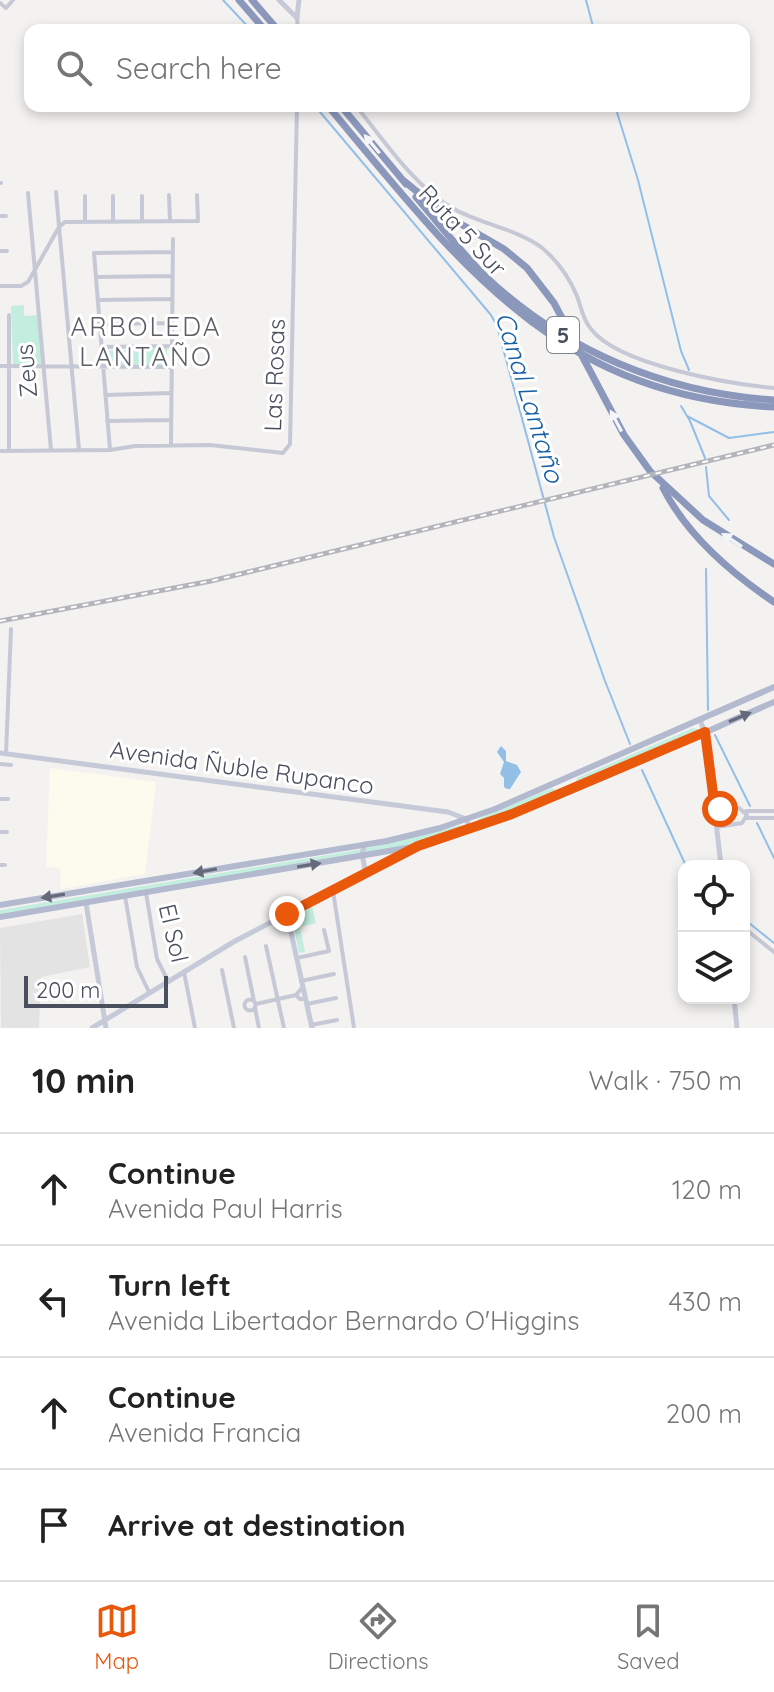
<!DOCTYPE html>
<meta charset="utf-8">
<style>
:root{--surface:#fff;--page:#f6f6f6;--text:#222;--muted:#767676;--line:#e0e0e0;--accent:#ea580c}
body{margin:0;font-family:Quicksand,sans-serif;background:var(--page);color:var(--text)}
.controls{position:absolute;right:24px;bottom:24px;display:grid;overflow:hidden;border-radius:16px;box-shadow:0 4px 12px #0003}
.controls button{width:72px;height:72px;display:grid;place-items:center;padding:0;border:0;border-bottom:2px solid var(--line);background:var(--surface);color:var(--text);font:40px sans-serif}
.scale{position:absolute;left:24px;bottom:20px;width:144px;box-sizing:border-box;padding-left:8px;border:4px solid #4a4f5e;border-top:0;font-size:22px;line-height:28px;white-space:nowrap;color:#4a4f5e;-webkit-text-stroke:6px #fff;paint-order:stroke}
.stop{position:absolute;width:24px;height:24px;margin:-18px;border:6px solid #ea580c;border-radius:50%;background:#fff}
.stop.end{background:#ea580c;border-color:#fff;box-shadow:0 2px 8px #0008}
.list{margin:0;padding:0;list-style:none}
h2{display:flex;justify-content:space-between;align-items:center;height:104px;margin:0;padding:0 32px;font-size:34px}
h2 small{font-size:26px;font-weight:400;color:var(--muted)}
.list li{display:grid;grid-template-columns:52px 1fr auto;gap:24px;align-items:center;box-sizing:border-box;height:112px;padding:0 32px;border-top:2px solid var(--line)}
.list b{display:block;font-size:30px;white-space:nowrap}
.list p{margin:0;font-size:26px;white-space:nowrap;color:var(--muted)}
.list em{font-size:26px;font-style:normal;color:var(--muted)}
.icon{flex:none;width:44px;height:44px;fill:none;stroke:currentColor;stroke-width:2;stroke-linecap:round;stroke-linejoin:round}
.map{position:relative;flex:none;width:774px;height:1028px;overflow:hidden}
.search{position:absolute;background:var(--surface);box-shadow:0 4px 12px #0003;left:24px;right:24px;top:24px;height:88px;display:flex;align-items:center;gap:20px;box-sizing:border-box;padding:0 28px;border-radius:16px;color:var(--muted);font-size:30px}
.sheet{height:552px;background:var(--surface)}
nav{display:flex;justify-content:space-around;align-items:center;box-sizing:border-box;height:112px;border-top:2px solid var(--line);background:var(--surface);font-size:22px;color:var(--muted)}
nav a{display:grid;justify-items:center;gap:4px}
nav .on{color:var(--accent)}
.map>svg:first-child{display:block}
.commercial{fill:#fcfbed}
.education{fill:#e4e3e3}
.green{fill:#c3eddf}
.water{fill:#93bfe7}
.lines{fill:none;stroke-linecap:round;stroke-linejoin:round}
.stream{stroke:#93bfe7;stroke-width:2}
.street{stroke:#c6c9d5;stroke-width:4}
.secondary{stroke:#c5c9d8;stroke-width:5}
.primary{stroke:#b3b9ce;stroke-width:6}
.highway{stroke:#8c97bc;stroke-width:7}
.rail-casing{stroke:#b4b4bb;stroke-width:5}
.rail{stroke:#fff;stroke-width:2;stroke-dasharray:6;stroke-linecap:butt}
.oneway{fill:#f4f5f8}
.oneway2{fill:#646a7a}
.route{stroke:#ea580c;stroke-width:10}
.labels{text-anchor:middle;dominant-baseline:central;stroke-width:6;stroke-linejoin:round;paint-order:stroke}
.shield{fill:#fff;stroke:#80848e;stroke-width:2}
.shield-label{font-size:22px;font-weight:bold;fill:#4a4f5e}
.street-label{font-size:24px;fill:#4a4f5e;stroke:#fff}
.neighbourhood-label{font-size:26px;letter-spacing:2px;fill:#5e5f66;stroke:#fff}
.water-label{font-size:26px;font-style:italic;fill:#1560a5;stroke:#fff}
</style>
<div class="map">
<svg width="774" height="1028" viewBox="0 0 774 1028">
<rect width="100%" height="100%" fill="#f3f2f1"/>
<path class="commercial" d="M 50,768 L 156,782 L 145,874 L 61,889 L 60,868 L 46,867 Z"/>
<path class="education" d="M 82,914 L 90,967 L 41,977 L 39,1028 L 1,1028 L 0,928 Z"/>
<path class="green" d="M 24,305 L 24,316 L 38,315 L 43,365 L 13,364 L 11,306 Z
M 167,348 L 167,365 L 105,367 L 103,351 Z
M 693,728 L 699,730 L 576,782 L 577,778 Z
M 552,788 L 557,791 L 478,823 L 477,820 L 480,818 Z
M 461,825 L 464,830 L 396,848 L 0,915 L 0,910 L 363,849 Z
M 312,906 L 316,923 L 300,927 L 305,952 L 299,953 L 292,917 Z"/>
<path class="water" d="M 501,746 L 506,751 L 506,761 L 517,765 L 521,772 L 510,789 L 507,789 L 504,787 L 504,778 L 500,774 L 504,762 L 497,752 Z"/>
<g class="lines">
<path class="stream" d="M 223,0 L 251,30
M 586,0 L 594,30
M 315,106 L 491,315 L 497,326 L 554,537 L 605,681 L 630,744
M 615,106 L 638,180 L 681,351 L 689,370
M 681,406 L 690,421 L 705,458
M 687,416 L 729,438 L 774,432
M 706,467 L 709,496 L 729,520
M 706,569 L 708,710
M 715,735 L 750,806
M 642,770 L 686,866
M 757,823 L 774,858
M 744,919 L 774,943"/>
<path class="street" d="M 0,3 L 6,8 L 13,0
M 297,18 L 298,30
M 356,106 C 384,140 413,185 452,208 C 480,224 514,228 541,247 C 557,260 569,277 577,296 C 581,307 583,320 591,329 C 618,365 730,384 774,388
M 0,183 L 1,183
M 56,192 L 79,450
M 28,193 L 51,450
M 169,195 L 170,221
M 85,196 L 85,222
M 113,196 L 113,222
M 142,196 L 142,221
M 0,216 L 6,216
M 0,251 L 7,251
M 96,277 L 172,276
M 0,286 L 21,286 L 28,282 L 59,227 L 65,222 L 198,221 L 197,195
M 98,300 L 171,299
M 9,315 L 9,451
M 99,324 L 172,323
M 101,347 L 171,346
M 0,366 L 171,367
M 105,395 L 171,393
M 107,421 L 170,420
M 171,445 L 173,239
M 110,450 L 94,253 L 172,252
M 0,451 L 110,450 L 135,446 L 210,445 L 283,453 L 290,444 L 297,106
M 6,754 L 11,629
M 0,764 L 11,765
M 0,799 L 8,799
M 715,809 L 739,808 L 747,815 L 742,823 L 717,827
M 746,811 L 774,811
M 747,818 L 774,818
M 0,832 L 7,832
M 0,865 L 5,865
M 333,891 L 354,1028
M 146,893 L 157,959 L 168,981
M 125,896 L 137,967 L 149,992
M 744,928 L 774,952
M 266,946 L 284,1028
M 245,957 L 254,1001
M 297,958 L 329,951 L 324,930
M 222,970 L 234,1028
M 184,972 L 195,1028
M 301,981 L 334,974
M 302,988 L 296,995 L 300,999 L 305,999
M244.5 1005a5.5 5.5 0 1 1 11 0a5.5 5.5 0 1 1-11 0Z
M 256,1004 L 296,995
M 307,1004 L 336,998
M 255,1008 L 259,1028
M 311,1025 L 337,1020"/>
<path class="secondary" d="M 279,0 L 297,18
M 297,18 L 299,0
M 700,720 L 706,735 L 721,866
M 0,753 L 448,812 L 466,819 L 471,830
M 365,844 L 362,854 L 366,874
M 86,903 L 106,1028
M 287,914 L 312,1028
M 734,998 L 737,1028
M 92,1028 L 235,941 L 412,849"/>
<path class="primary" d="M 0,905 L 387,841 L 440,828 L 495,809 L 774,687
M 0,917 L 418,846 C 540,810 657,753 774,702"/>
<path class="highway" d="M 239,0 L 265,30
M 252,0 L 278,30
M 328,106 C 457,260 554,396 774,407
M 341,106 L 406,184
M 404,181 L 447,216 L 504,249 L 527,268 L 554,303 L 624,435 L 650,471 L 703,520 L 774,564
M 416,197 C 439,224 460,251 485,276 C 564,351 666,393 774,400
M 663,488 C 687,535 731,573 774,602"/>
<g class="rail-casing">
<path id="rail" d="M 0,621 L 211,581 L 774,445"/>
</g>
<use href="#rail" class="rail"/>
</g>
<defs><path id="oneway-solid" d="M-6-.8H1V-3.2L6.5 0L1 3.2V.8H-6Z" transform="scale(2)"/></defs>
<g class="oneway">
<use href="#oneway-solid" transform="translate(372 144) rotate(-130)"/>
<use href="#oneway-solid" transform="translate(616 421) rotate(-118)"/>
<use href="#oneway-solid" transform="translate(732 540) rotate(-147)"/>
</g>
<g class="oneway2">
<use href="#oneway-solid" transform="translate(740 717) rotate(-23)"/>
<use href="#oneway-solid" transform="translate(309 865) rotate(-9)"/>
<use href="#oneway-solid" transform="translate(205 871) rotate(170)"/>
<use href="#oneway-solid" transform="translate(53 896) rotate(171)"/>
</g>
<g class="lines">
<path class="route" d="M 287,914 L 418,846 L 512,814 L 705,732 L 715,809 L 720,809"/>
</g>
<g class="labels">
<rect class="shield" x="547" y="317" width="32" height="36" rx="6"/>
<g class="shield-label">
<text x="563" y="335">5</text>
</g>
<g class="street-label">
<text transform="translate(463 230) rotate(47)">Ruta 5 Sur</text>
<text transform="translate(26 371) rotate(-95)">Zeus</text>
<text transform="translate(274 375) rotate(-88)">Las Rosas</text>
<text transform="translate(242 767) rotate(8)">Avenida Ñuble Rupanco</text>
<text transform="translate(174 933) rotate(77)">El Sol</text>
</g>
<g class="neighbourhood-label">
<text x="146" y="326">ARBOLEDA<tspan x="146" dy="30">LANTAÑO</tspan></text>
</g>
<g class="water-label">
<text transform="translate(530 397) rotate(73)">Canal Lantaño</text>
</g>
</g>
</svg>
<div class="controls">
<button><svg class="icon" aria-label="locate" viewBox="0 0 24 24"><circle cx="12" cy="12" r="6"/><path d="M12 2v4M12 18v4M2 12h4M18 12h4"/></svg></button>
<button><svg class="icon" aria-label="layers" viewBox="0 0 24 24"><path d="M12 4l9 5-9 5-9-5zM3 14l9 5 9-5"/></svg></button>
</div>
<div class="scale">200 m</div>
<div class="stop" style="left:720px;top:809px"></div>
<div class="stop end" style="left:287px;top:914px"></div>
<div class="search"><svg class="icon" aria-label="search" viewBox="0 0 24 24"><circle cx="10" cy="10" r="6"/><path d="M15 15l6 6"/></svg>Search here</div>
</div>
<section class="sheet">
<h2>10 min<small>Walk · 750 m</small></h2>
<ul class="list">
<li><svg class="icon" aria-label="ahead" viewBox="0 0 24 24"><path d="M12 20V5M6 11l6-6 6 6"/></svg><div><b>Continue</b><p>Avenida Paul Harris</p></div><em>120 m</em></li>
<li><svg class="icon" aria-label="left" viewBox="0 0 24 24"><path d="M17 20v-9H6M10 6l-5 5 5 5"/></svg><div><b>Turn left</b><p>Avenida Libertador Bernardo O'Higgins</p></div><em>430 m</em></li>
<li><svg class="icon" aria-label="ahead" viewBox="0 0 24 24"><path d="M12 20V5M6 11l6-6 6 6"/></svg><div><b>Continue</b><p>Avenida Francia</p></div><em>200 m</em></li>
<li><svg class="icon" aria-label="arrive" viewBox="0 0 24 24"><path d="M6 21V4h12l-3 4 3 4H6"/></svg><div><b>Arrive at destination</b></div></li>
</ul>
</section>
<nav>
<a class="on"><svg class="icon" aria-label="map" viewBox="0 0 24 24"><path d="M3 6l6-2 6 2 6-2v14l-6 2-6-2-6 2zM9 4v14M15 6v14"/></svg>Map</a>
<a><svg class="icon" aria-label="directions" viewBox="0 0 24 24"><path d="M12 3l9 9-9 9-9-9zM9 14v-3h6M13 9l2 2-2 2"/></svg>Directions</a>
<a><svg class="icon" aria-label="saved" viewBox="0 0 24 24"><path d="M7 4h10v16l-5-4-5 4z"/></svg>Saved</a>
</nav>
